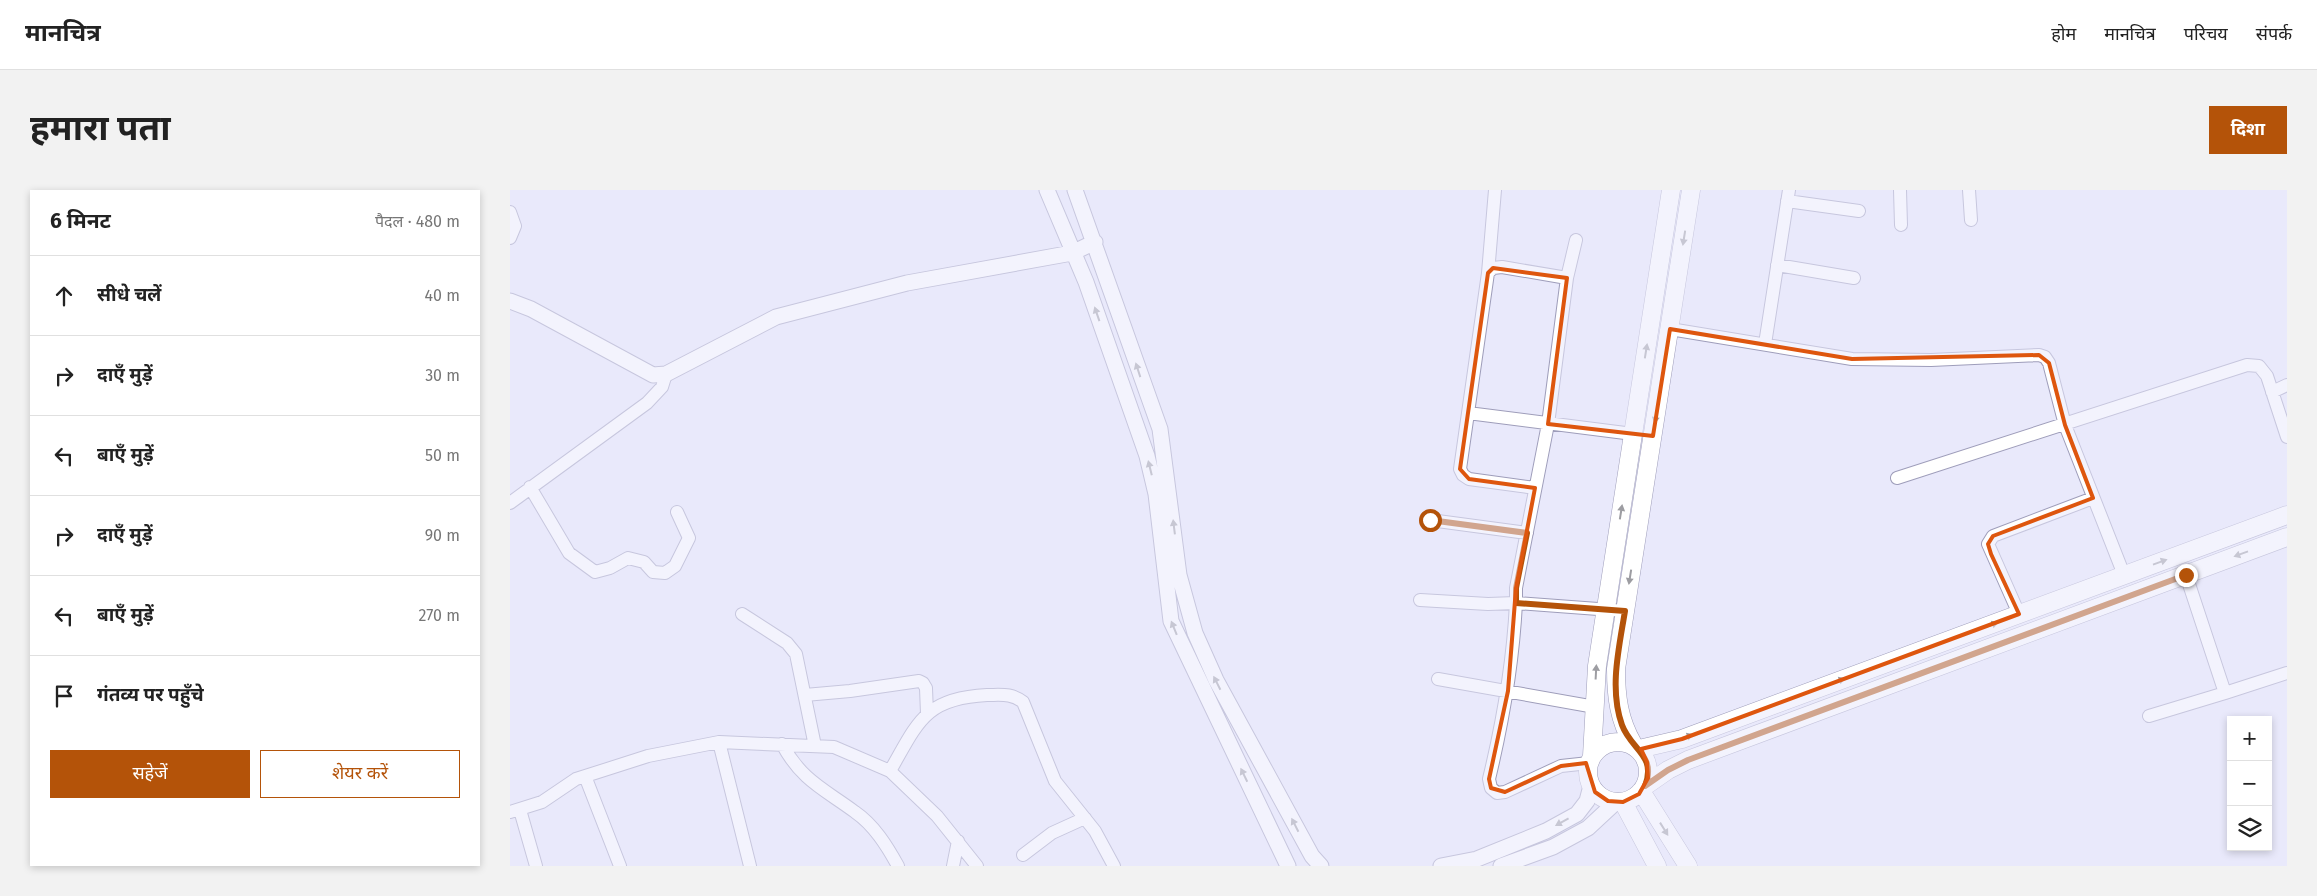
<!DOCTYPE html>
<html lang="hi">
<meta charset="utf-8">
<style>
:root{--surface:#fff;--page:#f2f2f2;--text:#222;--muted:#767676;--line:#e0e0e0;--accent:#b45309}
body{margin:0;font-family:"Fira Sans","Noto Sans Devanagari",sans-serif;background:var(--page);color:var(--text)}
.controls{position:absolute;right:15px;bottom:15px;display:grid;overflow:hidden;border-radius:0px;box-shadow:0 2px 8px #0003}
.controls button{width:45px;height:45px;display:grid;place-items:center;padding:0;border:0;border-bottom:1px solid var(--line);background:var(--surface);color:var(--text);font:25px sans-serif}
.stop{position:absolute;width:15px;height:15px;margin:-11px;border:4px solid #b45309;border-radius:50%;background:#fff}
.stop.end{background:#b45309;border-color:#fff;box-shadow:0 1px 5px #0008}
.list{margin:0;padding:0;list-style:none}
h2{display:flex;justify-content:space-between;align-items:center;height:65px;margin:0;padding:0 20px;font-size:21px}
h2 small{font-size:16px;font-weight:400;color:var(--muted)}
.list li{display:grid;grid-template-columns:32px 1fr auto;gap:15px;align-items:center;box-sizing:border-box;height:80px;padding:0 20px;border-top:1px solid var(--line)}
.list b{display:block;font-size:19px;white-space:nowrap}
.list em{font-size:16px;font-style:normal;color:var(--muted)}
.actions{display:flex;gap:10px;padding:15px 20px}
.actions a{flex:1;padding:11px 0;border:1px solid var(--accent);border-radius:0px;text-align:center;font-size:18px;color:var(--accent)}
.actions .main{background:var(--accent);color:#fff}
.icon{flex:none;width:28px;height:28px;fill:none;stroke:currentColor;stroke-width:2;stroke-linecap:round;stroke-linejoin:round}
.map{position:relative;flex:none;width:1777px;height:676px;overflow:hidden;border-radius:0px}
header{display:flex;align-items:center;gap:30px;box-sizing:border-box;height:70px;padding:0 25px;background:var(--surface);border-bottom:1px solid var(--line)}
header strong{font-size:24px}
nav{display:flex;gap:28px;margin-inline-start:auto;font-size:18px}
.intro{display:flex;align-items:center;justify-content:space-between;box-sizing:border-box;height:120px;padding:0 30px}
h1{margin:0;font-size:35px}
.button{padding:12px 22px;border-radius:0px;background:var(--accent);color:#fff;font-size:18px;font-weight:700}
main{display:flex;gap:30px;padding:0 30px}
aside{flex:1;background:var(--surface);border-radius:0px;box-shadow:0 2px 8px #0003}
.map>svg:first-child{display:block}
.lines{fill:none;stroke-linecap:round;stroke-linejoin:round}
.minor-casing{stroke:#9e9dba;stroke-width:14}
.tertiary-casing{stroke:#9e9dba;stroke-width:17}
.secondary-casing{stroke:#9e9dba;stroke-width:19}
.minor{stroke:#fff;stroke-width:12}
.tertiary{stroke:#fff;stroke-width:15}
.secondary{stroke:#fff;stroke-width:18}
.oneway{fill:#9d9da2}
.route{stroke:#b45309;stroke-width:6}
.marked{fill:none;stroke:#de560e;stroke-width:4;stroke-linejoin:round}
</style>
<header>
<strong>मानचित्र</strong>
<nav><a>होम</a><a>मानचित्र</a><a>परिचय</a><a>संपर्क</a></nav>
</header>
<div class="intro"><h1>हमारा पता</h1><a class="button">दिशा</a></div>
<main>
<aside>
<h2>6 मिनट<small>पैदल · 480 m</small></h2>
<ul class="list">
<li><svg class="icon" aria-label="ahead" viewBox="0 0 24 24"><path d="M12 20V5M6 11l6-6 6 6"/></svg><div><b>सीधे चलें</b></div><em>40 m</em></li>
<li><svg class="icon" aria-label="right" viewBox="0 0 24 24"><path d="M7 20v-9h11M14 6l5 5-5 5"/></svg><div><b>दाएँ मुड़ें</b></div><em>30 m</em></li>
<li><svg class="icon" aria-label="left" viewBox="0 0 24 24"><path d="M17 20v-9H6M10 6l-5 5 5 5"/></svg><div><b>बाएँ मुड़ें</b></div><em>50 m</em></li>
<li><svg class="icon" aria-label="right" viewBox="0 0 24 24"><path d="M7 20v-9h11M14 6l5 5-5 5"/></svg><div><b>दाएँ मुड़ें</b></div><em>90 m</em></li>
<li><svg class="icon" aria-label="left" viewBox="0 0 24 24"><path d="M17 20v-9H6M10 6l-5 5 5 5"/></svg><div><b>बाएँ मुड़ें</b></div><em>270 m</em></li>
<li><svg class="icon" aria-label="arrive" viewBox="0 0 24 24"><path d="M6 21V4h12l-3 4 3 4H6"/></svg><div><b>गंतव्य पर पहुँचे</b></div></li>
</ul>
<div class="actions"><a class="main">सहेजें</a><a>शेयर करें</a></div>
</aside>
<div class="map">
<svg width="1777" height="676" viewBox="0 0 1777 676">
<rect width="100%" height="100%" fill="#e9e9fb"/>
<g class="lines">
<g class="minor-casing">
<path id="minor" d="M 1390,0 L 1391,35
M 1459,0 L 1461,30
M 1277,11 L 1349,21
M 0,22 L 5,36 L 0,48
M 1066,50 L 1057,88 L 1038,234 L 1006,398 L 1006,413 L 1115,421
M 1267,75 L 1344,88
M 978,83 L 985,0
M 1057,88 L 992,77 L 983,78 L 978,83 L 958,223 L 1123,244
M 1160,139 L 1342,169 L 1421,170 L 1529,165 L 1535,167 L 1539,173 L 1555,235 L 1614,385
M 1255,154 L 1279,0
M 1762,202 L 1777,195
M 958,223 L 950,279 L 953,285 L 959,289 L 1025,298
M 1387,288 L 1737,175 L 1749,176 L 1757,186 L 1777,247
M 20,297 L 59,363 L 85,382 L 100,378 L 118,368 L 134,372 L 143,382 L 155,383 L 165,376 L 179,348 L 167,322
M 0,313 L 137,213 L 152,197 L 156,184
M 920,330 L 1017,343
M 1676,385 L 1715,503 L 1777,483
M 910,410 L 978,414 L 1006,413 C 1003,473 993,531 979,589 L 981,598 L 987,603 L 995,602 L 1051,576 L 1079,573
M 232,424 L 277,453 L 286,464 L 305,556
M 1509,424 L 1478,354 L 1483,346 L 1583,308
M 928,489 L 1085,517
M 295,505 L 340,501 L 409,491 L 413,493 L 416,498 L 417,524
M 1639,526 L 1715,503
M 209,552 L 240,676
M 272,554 C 292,591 314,599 345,622 C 364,635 377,656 388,676
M 380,581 C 408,532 415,508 477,505 C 491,505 502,503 513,512 L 545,591 L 585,641 L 604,676
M 75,586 L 110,676
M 10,620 L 26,676
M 0,622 L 32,612 L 66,589 L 138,566 L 209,552 L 324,557 L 380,581 L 427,626 L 467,676
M 513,665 L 542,643 L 575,628
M 443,676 L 448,651"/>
</g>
<g class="tertiary-casing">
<path id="tertiary" d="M 537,0 L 576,92 L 637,266 L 646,304 L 661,431 L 778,676
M 565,0 L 650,239 L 669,385 L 685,443 L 706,490 L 802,666 L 811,676
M 0,111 L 21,119 L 143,185 L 156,184 L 266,127 L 397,93 L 562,63 L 585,52
M 931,676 L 967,669 L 1036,641 L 1067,624 L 1077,611 L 1081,596
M 991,676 L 1043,657 L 1078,638 L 1106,612"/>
</g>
<g class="secondary-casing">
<path id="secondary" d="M1078 582a30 30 0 1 1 60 0a30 30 0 1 1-60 0Z
M 1123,554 C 1109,530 1106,507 1106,479 L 1181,0
M 1129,559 L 1172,549 L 1777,325
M 1082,566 L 1087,476 L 1161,0
M 1135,596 L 1158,580 L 1178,570 L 1777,347
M 1131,601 L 1178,676
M 1113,612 L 1147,676"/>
</g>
<use href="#minor" class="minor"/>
<use href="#tertiary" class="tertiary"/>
<use href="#secondary" class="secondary"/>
</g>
<defs><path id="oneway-solid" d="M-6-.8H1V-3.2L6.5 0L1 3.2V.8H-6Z" transform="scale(1.25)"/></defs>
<g class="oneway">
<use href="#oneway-solid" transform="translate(1174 48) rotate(99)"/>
<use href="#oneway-solid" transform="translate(587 124) rotate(-109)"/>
<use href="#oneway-solid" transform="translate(1136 161) rotate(-81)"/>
<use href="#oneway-solid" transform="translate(628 180) rotate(-108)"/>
<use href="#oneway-solid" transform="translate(1146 226) rotate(99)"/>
<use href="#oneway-solid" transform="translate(640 278) rotate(-104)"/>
<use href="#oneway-solid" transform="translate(1111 322) rotate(-81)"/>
<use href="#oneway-solid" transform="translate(664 337) rotate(-97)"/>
<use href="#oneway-solid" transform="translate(1731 364) rotate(160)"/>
<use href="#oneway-solid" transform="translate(1650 372) rotate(-20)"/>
<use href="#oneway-solid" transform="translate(1120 387) rotate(99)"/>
<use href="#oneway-solid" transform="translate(1481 435) rotate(-20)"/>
<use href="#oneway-solid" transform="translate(664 438) rotate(-112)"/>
<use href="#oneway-solid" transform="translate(1086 482) rotate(-87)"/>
<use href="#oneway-solid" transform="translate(1328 491) rotate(-20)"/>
<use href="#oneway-solid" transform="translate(707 493) rotate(-117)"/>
<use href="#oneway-solid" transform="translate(1176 547) rotate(-19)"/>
<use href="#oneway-solid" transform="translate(734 585) rotate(-116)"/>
<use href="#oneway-solid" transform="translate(1052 632) rotate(151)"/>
<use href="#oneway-solid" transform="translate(785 635) rotate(-117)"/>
<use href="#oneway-solid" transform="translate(1154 639) rotate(58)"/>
</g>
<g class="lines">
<path class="route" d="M 920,330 L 1017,343 L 1006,398 L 1006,413 L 1115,421 C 1109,458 1099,499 1112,535 C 1121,560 1147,565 1135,596 L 1158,580 L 1178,570 L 1676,385"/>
</g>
<path d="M0 0H1777V676H0ZM 983,78 L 1057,88 L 1038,234 L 1143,246 L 1160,139 L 1342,169 L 1529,165 L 1539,173 L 1555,235 L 1583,308 L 1483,346 L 1478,354 L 1481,364 L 1509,424 L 1172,549 L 1131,559 L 1137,572 L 1138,588 L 1129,604 L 1113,612 L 1098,611 L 1085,602 L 1076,573 L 1051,576 L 995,602 L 981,598 L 979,589 L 998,501 L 1006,398 L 1025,298 L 959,289 L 950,279 L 978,83 Z" fill="#e9e9fb" fill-opacity=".55" fill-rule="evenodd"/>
<path class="marked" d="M 983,78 L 1057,88 L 1038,234 L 1143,246 L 1160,139 L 1342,169 L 1529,165 L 1539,173 L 1555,235 L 1583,308 L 1483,346 L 1478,354 L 1481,364 L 1509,424 L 1172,549 L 1131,559 L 1137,572 L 1138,588 L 1129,604 L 1113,612 L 1098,611 L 1085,602 L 1076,573 L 1051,576 L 995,602 L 981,598 L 979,589 L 998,501 L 1006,398 L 1025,298 L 959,289 L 950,279 L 978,83 Z"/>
</svg>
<div class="controls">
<button>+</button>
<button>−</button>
<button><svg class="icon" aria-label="layers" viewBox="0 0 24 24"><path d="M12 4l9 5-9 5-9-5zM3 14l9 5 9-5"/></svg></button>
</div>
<div class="stop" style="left:920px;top:330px"></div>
<div class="stop end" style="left:1676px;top:385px"></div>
</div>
</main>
